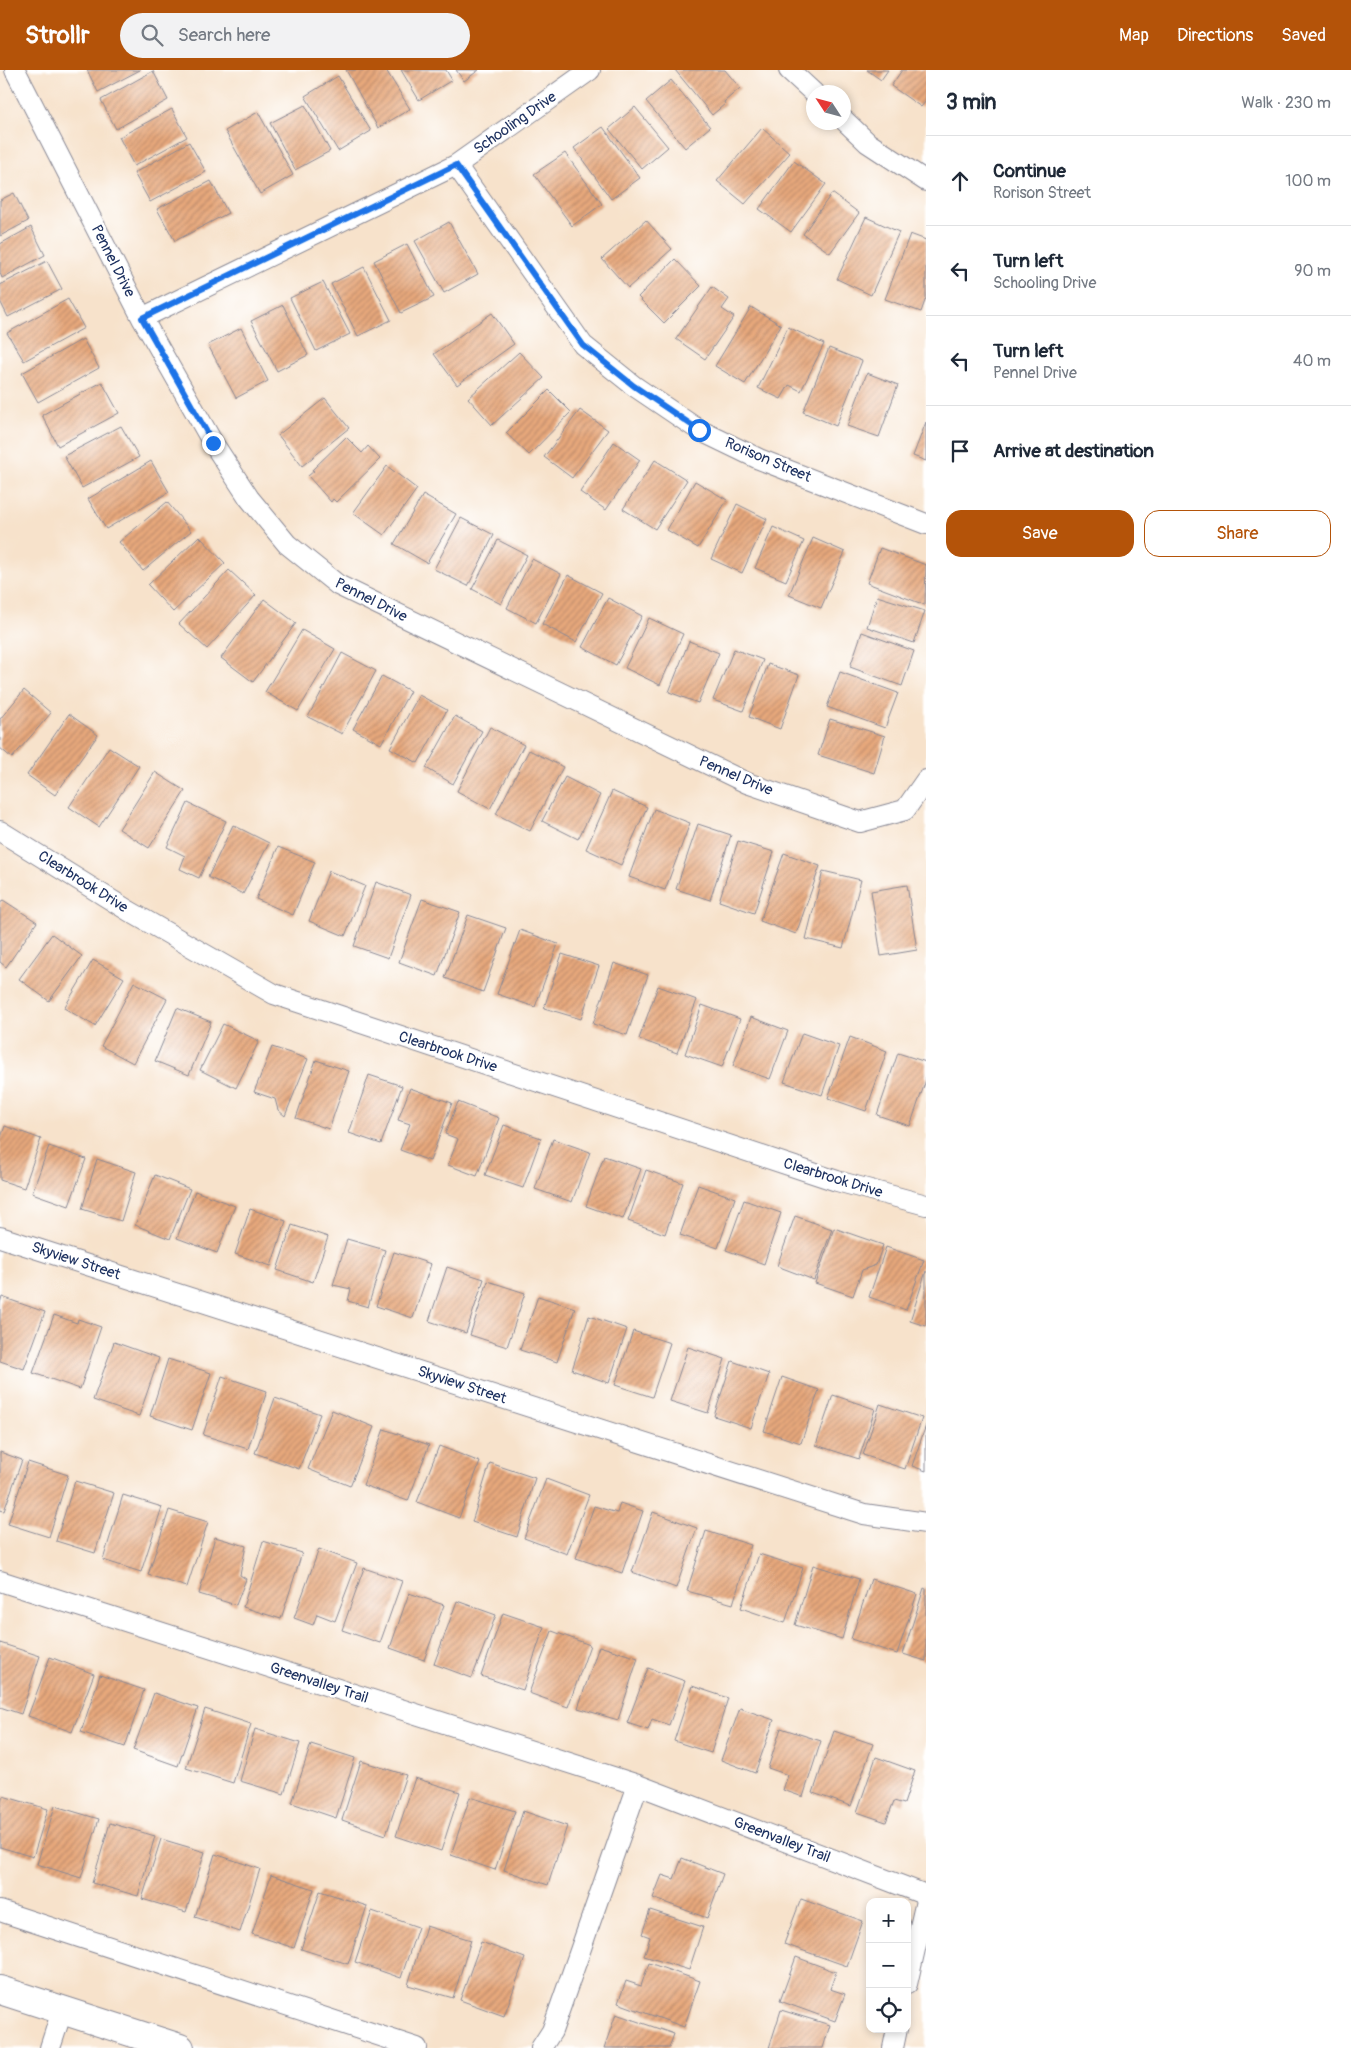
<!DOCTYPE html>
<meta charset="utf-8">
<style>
:root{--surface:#fff;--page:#f2f2f3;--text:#1f2937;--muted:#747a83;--line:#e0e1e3;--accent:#b45309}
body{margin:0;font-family:Pangolin,sans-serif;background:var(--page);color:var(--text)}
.controls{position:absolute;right:15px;bottom:15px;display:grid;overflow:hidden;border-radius:10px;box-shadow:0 2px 8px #0003}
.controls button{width:45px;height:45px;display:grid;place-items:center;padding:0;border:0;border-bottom:1px solid var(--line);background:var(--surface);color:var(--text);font:25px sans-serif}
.compass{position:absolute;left:806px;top:15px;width:45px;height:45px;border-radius:50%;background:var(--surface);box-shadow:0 2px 8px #0003;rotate:306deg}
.stop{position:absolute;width:15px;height:15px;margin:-11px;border:4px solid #1a73e8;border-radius:50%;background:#fff}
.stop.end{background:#1a73e8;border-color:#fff;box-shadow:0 1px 5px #0008}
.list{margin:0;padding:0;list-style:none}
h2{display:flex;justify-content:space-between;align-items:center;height:65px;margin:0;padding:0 20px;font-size:21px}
h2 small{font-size:16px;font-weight:400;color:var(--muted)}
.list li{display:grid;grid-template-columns:32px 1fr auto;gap:15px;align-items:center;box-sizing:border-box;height:90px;padding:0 20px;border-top:1px solid var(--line)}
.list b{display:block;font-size:19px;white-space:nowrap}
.list p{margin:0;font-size:16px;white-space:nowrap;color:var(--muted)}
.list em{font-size:16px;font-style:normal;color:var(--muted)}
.actions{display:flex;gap:10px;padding:15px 20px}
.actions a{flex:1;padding:11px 0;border:1px solid var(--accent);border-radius:15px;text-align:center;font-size:18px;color:var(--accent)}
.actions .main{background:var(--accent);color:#fff}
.icon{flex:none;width:28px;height:28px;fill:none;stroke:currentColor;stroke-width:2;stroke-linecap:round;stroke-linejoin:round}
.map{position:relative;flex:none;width:926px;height:1978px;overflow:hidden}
header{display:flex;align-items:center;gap:30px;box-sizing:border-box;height:70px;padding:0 25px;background:var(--accent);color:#fff}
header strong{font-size:24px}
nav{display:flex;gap:28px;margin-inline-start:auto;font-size:18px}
.search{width:350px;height:45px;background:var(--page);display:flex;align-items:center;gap:12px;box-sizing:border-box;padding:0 18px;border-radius:28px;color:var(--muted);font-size:19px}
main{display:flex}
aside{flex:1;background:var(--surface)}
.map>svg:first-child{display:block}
.building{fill:url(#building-hatch)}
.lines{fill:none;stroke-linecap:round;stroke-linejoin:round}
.street-casing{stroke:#898894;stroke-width:22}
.secondary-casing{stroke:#898894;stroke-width:30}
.street{stroke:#fff;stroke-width:20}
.secondary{stroke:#fff;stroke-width:28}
.route{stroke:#1a73e8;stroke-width:6}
.labels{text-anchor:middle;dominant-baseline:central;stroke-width:5;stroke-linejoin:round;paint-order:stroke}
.street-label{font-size:15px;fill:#1b2f5e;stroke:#fff}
</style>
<header>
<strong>Strollr</strong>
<div class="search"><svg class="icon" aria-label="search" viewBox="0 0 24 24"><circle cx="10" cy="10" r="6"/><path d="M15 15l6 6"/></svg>Search here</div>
<nav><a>Map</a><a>Directions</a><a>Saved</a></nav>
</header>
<main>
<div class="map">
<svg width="926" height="1978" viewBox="0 0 926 1978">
<defs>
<pattern id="building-hatch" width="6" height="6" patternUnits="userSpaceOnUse" patternTransform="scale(1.25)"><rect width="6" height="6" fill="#e7a87c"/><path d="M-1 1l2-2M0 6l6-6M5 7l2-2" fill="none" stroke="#ba8969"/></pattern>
</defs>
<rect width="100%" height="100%" fill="#fff"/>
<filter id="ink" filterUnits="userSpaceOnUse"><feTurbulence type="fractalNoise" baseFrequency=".02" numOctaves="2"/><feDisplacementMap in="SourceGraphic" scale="10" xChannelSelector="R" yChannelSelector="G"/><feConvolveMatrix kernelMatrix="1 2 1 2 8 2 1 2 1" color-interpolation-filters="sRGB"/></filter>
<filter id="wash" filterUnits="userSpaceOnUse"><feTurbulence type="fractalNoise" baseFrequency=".0096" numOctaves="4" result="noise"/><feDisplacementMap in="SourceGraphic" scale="20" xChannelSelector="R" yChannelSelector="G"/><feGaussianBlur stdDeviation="1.12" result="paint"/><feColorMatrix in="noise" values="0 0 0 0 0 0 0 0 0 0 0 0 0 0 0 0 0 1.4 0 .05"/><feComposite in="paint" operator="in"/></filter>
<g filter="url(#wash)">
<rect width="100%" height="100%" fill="#f7e2cb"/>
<g id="blocks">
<path class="building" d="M 87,0 L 140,0 L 98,22 Z
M 346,0 L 386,0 L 410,39 L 378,58 Z
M 401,0 L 446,0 L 452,10 L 419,30 Z
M 456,0 L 479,0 L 464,11 Z
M 675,0 L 725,0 L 740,18 L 724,32 L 725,34 L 712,45 Z
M 867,0 L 888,0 L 881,10 Z
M 902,0 L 926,0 L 926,31 L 921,37 L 891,16 Z
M 153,1 L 168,30 L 116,59 L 101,30 Z
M 338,6 L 371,61 L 338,81 L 305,26 Z
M 671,10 L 710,57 L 685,78 L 646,31 Z
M 305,35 L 330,81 L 295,100 L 270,53 Z
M 635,37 L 668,77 L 642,99 L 609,59 Z
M 172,39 L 187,67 L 134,96 L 119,67 Z
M 258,42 L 293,105 L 260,124 L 225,61 Z
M 603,57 L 640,108 L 611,129 L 574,78 Z
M 762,58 L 790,83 L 745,134 L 717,111 Z
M 189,72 L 206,102 L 150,132 L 134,103 Z
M 565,83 L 602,134 L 572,156 L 534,104 Z
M 794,91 L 826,114 L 791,162 L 759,139 Z
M 211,111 L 228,143 L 175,171 L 157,139 Z
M 14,123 L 28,151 L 0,166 L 0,130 Z
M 832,123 L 859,143 L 830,183 L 803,164 Z
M 866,147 L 899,162 L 871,225 L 837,209 Z
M 646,150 L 672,179 L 628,218 L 602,189 Z
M 449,152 L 478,204 L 444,223 L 415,171 Z
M 31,157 L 45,185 L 2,208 L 0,203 L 0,174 Z
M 910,164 L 926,170 L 926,228 L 921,242 L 885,229 Z
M 407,174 L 434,227 L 401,243 L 374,191 Z
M 675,189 L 701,216 L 664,253 L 638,227 Z
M 47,191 L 62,219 L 8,247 L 0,231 L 0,215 Z
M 364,197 L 391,250 L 358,266 L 331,214 Z
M 323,212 L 350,264 L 316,281 L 290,228 Z
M 712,217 L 729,229 L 722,239 L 734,247 L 705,289 L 676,269 Z
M 68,229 L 84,258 L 24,291 L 7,263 Z
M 283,235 L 308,285 L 277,301 L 251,251 Z
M 751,237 L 781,255 L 745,314 L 715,296 Z
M 492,243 L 514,274 L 457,315 L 434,284 Z
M 788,257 L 824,274 L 801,321 L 789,315 L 781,329 L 758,318 Z
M 241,258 L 268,311 L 236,328 L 208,275 Z
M 83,269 L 99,298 L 38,332 L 22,303 Z
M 829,278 L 862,291 L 836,356 L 803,342 Z
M 519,282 L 544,308 L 492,355 L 468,328 Z
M 867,303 L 898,315 L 879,367 L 847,356 Z
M 102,312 L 119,343 L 58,376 L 42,345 Z
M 549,320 L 571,342 L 529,385 L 506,363 Z
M 325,328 L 349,358 L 302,396 L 278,365 Z
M 580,340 L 608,360 L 572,408 L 544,387 Z
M 926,352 L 926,391 L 913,386 Z
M 121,356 L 139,387 L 82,418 L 64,386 Z
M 346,367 L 362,383 L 368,376 L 380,389 L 336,432 L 333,429 L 331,432 L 308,406 L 314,401 L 312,400 Z
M 614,372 L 640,390 L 606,440 L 580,422 Z
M 655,390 L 687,410 L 655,459 L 623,439 Z
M 151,391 L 169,422 L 106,459 L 88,429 Z
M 387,396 L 417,419 L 384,465 L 353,443 Z
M 695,411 L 727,430 L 698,478 L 667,460 Z
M 423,425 L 456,444 L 427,493 L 394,474 Z
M 167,432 L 191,461 L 143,501 L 119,472 Z
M 737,434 L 767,449 L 742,503 L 711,489 Z
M 461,448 L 494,465 L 468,516 L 434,499 Z
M 773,457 L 804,471 L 786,511 L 755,498 Z
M 199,466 L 225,493 L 173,542 L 148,515 Z
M 813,468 L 845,482 L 821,538 L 789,525 Z
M 498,470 L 527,485 L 501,534 L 472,519 Z
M 880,478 L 926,495 L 925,535 L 867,513 Z
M 532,489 L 561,504 L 536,553 L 507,538 Z
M 229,500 L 256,525 L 207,579 L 179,554 Z
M 568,505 L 602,523 L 576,572 L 542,554 Z
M 877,526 L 925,541 L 914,573 L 867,557 Z
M 608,528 L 642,546 L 616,595 L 582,577 Z
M 264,529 L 296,553 L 253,612 L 221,588 Z
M 649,548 L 683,564 L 660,615 L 625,598 Z
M 302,560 L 335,579 L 298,641 L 265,622 Z
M 862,562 L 914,581 L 902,616 L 850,597 Z
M 689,571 L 719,583 L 698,633 L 669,622 Z
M 734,579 L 763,590 L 743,641 L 713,630 Z
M 342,583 L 376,601 L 342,664 L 308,647 Z
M 768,594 L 799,605 L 780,659 L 749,647 Z
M 840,602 L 898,623 L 885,658 L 827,637 Z
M 382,606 L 410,621 L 381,674 L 353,659 Z
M 24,620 L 51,643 L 12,688 L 0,678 L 0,649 Z
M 419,625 L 447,640 L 418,693 L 390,678 Z
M 69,644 L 98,665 L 55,725 L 27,705 Z
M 455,646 L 482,661 L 453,714 L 426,698 Z
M 830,649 L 885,666 L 874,703 L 818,685 Z
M 490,657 L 524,675 L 490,739 L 457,721 Z
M 109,677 L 139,696 L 99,757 L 69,737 Z
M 529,680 L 563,697 L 530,761 L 496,744 Z
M 155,702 L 185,721 L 149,778 L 119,759 Z
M 565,707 L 600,725 L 578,769 L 542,751 Z
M 612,721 L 647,737 L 621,795 L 586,779 Z
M 188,733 L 226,751 L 199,808 L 180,799 L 185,786 L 167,777 Z
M 654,739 L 690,753 L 665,820 L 629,807 Z
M 698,754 L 731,765 L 710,830 L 676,819 Z
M 233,755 L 269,773 L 243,824 L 208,807 Z
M 738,771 L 774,782 L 754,843 L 719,831 Z
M 278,777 L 315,792 L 293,845 L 256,829 Z
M 784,783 L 820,796 L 796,864 L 760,851 Z
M 329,801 L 365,816 L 345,866 L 309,851 Z
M 823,801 L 861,810 L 843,878 L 806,869 Z
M 376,812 L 411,825 L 388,888 L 354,876 Z
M 907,815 L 917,880 L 881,886 L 871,821 Z
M 422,829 L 460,842 L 437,906 L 399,892 Z
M 3,830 L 37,852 L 6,897 L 0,892 L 0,834 Z
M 468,845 L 506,858 L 483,922 L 445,908 Z
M 520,860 L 558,874 L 535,937 L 497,924 Z
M 52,864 L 82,886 L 49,931 L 19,909 Z
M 562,884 L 599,896 L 581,949 L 544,938 Z
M 93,890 L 124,908 L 95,956 L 64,938 Z
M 614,893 L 648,905 L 627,965 L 593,954 Z
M 134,912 L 167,929 L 133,993 L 101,976 Z
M 658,916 L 697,930 L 677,983 L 639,969 Z
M 702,935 L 740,949 L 722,997 L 685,984 Z
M 177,938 L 211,952 L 189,1005 L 155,991 Z
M 751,947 L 788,961 L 770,1009 L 733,996 Z
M 223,954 L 259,971 L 236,1018 L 200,1000 Z
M 802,963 L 839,976 L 822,1025 L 784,1012 Z
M 850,967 L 887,981 L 866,1041 L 828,1028 Z
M 272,977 L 308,989 L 285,1046 L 278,1040 L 275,1029 L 254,1022 Z
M 898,983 L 926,992 L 926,1010 L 910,1056 L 877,1045 Z
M 316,990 L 349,1001 L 329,1059 L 296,1048 Z
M 369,1005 L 402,1016 L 381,1074 L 349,1063 Z
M 410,1018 L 452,1033 L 430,1091 L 400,1080 L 410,1054 L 398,1050 Z
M 458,1032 L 499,1048 L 477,1106 L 448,1095 L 458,1069 L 445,1064 Z
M 504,1055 L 541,1068 L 523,1118 L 485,1105 Z
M 5,1056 L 41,1069 L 24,1118 L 0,1110 L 0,1070 Z
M 553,1069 L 590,1082 L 572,1132 L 535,1119 Z
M 49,1076 L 86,1089 L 69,1136 L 32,1123 Z
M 604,1086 L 641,1099 L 623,1149 L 586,1136 Z
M 97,1089 L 136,1102 L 121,1151 L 82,1139 Z
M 646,1100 L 683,1113 L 665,1164 L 628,1151 Z
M 155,1105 L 190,1119 L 170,1169 L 135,1155 Z
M 698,1115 L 735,1128 L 718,1178 L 680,1165 Z
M 195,1121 L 235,1136 L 217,1183 L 177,1168 Z
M 744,1130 L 781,1143 L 764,1194 L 726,1180 Z
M 250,1139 L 286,1151 L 271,1196 L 235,1184 Z
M 795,1146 L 832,1159 L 814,1210 L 777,1196 Z
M 292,1155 L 328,1167 L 313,1212 L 277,1200 Z
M 834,1158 L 883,1175 L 876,1195 L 862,1200 L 853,1226 L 815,1213 Z
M 347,1169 L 385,1180 L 368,1237 L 348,1231 L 351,1219 L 333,1215 Z
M 886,1177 L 924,1190 L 906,1240 L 869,1227 Z
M 394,1182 L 431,1194 L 413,1248 L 376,1236 Z
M 447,1197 L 484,1209 L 466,1263 L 429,1251 Z
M 926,1201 L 926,1256 L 910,1251 Z
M 488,1211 L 525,1223 L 507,1277 L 470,1265 Z
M 538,1226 L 575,1238 L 557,1292 L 520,1280 Z
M 2,1227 L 45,1242 L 24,1299 L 0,1291 L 0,1233 Z
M 54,1245 L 77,1253 L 78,1249 L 101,1257 L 80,1319 L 33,1303 Z
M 589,1246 L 627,1259 L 609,1313 L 572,1300 Z
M 633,1261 L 670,1273 L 652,1327 L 615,1315 Z
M 114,1272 L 159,1288 L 139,1346 L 93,1330 Z
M 688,1277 L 725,1289 L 708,1343 L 670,1331 Z
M 168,1289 L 211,1303 L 192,1360 L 150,1346 Z
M 732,1291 L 769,1304 L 751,1358 L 714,1346 Z
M 222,1306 L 267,1321 L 248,1379 L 203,1365 Z
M 782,1307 L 819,1320 L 801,1373 L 764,1361 Z
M 833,1325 L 875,1339 L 859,1389 L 816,1375 Z
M 275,1328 L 320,1344 L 299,1399 L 255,1383 Z
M 880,1334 L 922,1348 L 905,1399 L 863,1385 Z
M 332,1340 L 374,1357 L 350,1416 L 308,1399 Z
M 926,1355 L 926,1401 L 912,1396 Z
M 384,1359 L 429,1375 L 408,1431 L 363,1415 Z
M 439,1376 L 480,1392 L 459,1448 L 417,1432 Z
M 0,1382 L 22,1390 L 4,1441 L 0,1440 Z
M 28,1392 L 68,1405 L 49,1467 L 8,1454 Z
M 490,1393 L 535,1408 L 517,1467 L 472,1452 Z
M 546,1409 L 589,1425 L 567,1484 L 524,1468 Z
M 75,1411 L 114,1423 L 95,1483 L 56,1471 Z
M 123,1425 L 162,1437 L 141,1502 L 103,1490 Z
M 620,1433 L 643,1441 L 622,1503 L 576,1488 L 594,1436 L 617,1443 Z
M 169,1440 L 208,1452 L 187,1517 L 148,1505 Z
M 653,1442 L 697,1458 L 676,1518 L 632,1502 Z
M 706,1461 L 751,1475 L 733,1534 L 687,1521 Z
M 215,1467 L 246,1476 L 240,1505 L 246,1509 L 236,1535 L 199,1524 Z
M 263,1471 L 302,1483 L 281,1549 L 243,1537 Z
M 319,1479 L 357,1493 L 335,1551 L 317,1544 L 313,1555 L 294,1548 Z
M 759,1484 L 803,1498 L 785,1553 L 741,1538 Z
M 813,1495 L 859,1509 L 842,1569 L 795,1555 Z
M 364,1498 L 402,1511 L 380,1573 L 342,1560 Z
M 871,1509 L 917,1524 L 897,1584 L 851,1569 Z
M 924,1518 L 926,1519 L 926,1591 L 903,1584 Z
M 409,1523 L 444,1535 L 424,1590 L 390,1578 Z
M 457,1531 L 496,1545 L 472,1608 L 434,1594 Z
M 503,1543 L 544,1557 L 523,1620 L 481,1606 Z
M 552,1561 L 590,1575 L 568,1637 L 529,1623 Z
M 0,1573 L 40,1586 L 21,1644 L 0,1637 Z
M 599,1576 L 638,1588 L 618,1650 L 578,1638 Z
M 50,1587 L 94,1604 L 72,1662 L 28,1646 Z
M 648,1598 L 685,1611 L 669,1655 L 652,1649 L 648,1660 L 627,1653 Z
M 100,1605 L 144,1620 L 125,1677 L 81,1662 Z
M 692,1616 L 728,1628 L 711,1683 L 674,1671 Z
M 154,1623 L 198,1638 L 178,1696 L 133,1680 Z
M 740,1638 L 774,1650 L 755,1703 L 721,1690 Z
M 205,1639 L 251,1654 L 233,1713 L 186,1698 Z
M 781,1658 L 821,1671 L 803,1727 L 783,1720 L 788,1705 L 768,1698 Z
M 255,1659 L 300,1673 L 284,1724 L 240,1711 Z
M 834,1661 L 873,1674 L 851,1736 L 813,1723 Z
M 311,1674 L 355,1688 L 336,1748 L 292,1733 Z
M 876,1687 L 915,1701 L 904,1734 L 894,1731 L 886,1752 L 857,1742 Z
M 361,1691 L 406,1705 L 386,1765 L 342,1750 Z
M 415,1708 L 460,1722 L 441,1781 L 396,1766 Z
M 3,1726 L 48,1739 L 33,1787 L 0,1777 L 0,1736 Z
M 470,1727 L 515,1741 L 495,1800 L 451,1785 Z
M 55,1736 L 99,1749 L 81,1808 L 37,1794 Z
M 523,1741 L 567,1756 L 548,1815 L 504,1800 Z
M 110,1753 L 155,1766 L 138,1826 L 92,1813 Z
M 161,1769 L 205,1782 L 186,1842 L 142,1829 Z
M 215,1784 L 260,1799 L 240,1862 L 195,1847 Z
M 682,1788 L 723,1804 L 707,1848 L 653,1828 L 662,1805 L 674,1809 Z
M 271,1805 L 314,1819 L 294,1878 L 252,1864 Z
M 320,1821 L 367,1836 L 348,1894 L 301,1879 Z
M 801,1829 L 863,1851 L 847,1896 L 784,1874 Z
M 650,1840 L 703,1857 L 689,1900 L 644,1886 L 650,1867 L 642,1864 Z
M 372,1841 L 418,1857 L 401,1908 L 355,1892 Z
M 426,1856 L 471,1870 L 453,1928 L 408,1915 Z
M 481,1872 L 525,1888 L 504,1946 L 460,1930 Z
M 796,1887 L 836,1902 L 830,1919 L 845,1924 L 835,1951 L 780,1931 Z
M 649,1893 L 700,1911 L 684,1957 L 618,1933 L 626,1911 L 641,1916 Z
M 781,1940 L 830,1955 L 823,1978 L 769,1978 Z
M 616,1944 L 674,1964 L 669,1978 L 604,1978 Z"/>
</g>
</g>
<g filter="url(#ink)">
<use href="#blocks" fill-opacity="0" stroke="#898894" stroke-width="1"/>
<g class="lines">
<g class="street-casing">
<path id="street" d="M 15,0 L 142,248 L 213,373 L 249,428 L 287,474 L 338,515 L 747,713 L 860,752 L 905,740 L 926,710
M 789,0 L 814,23
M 844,50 L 868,73 L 926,111
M 456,95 L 583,275 L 634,316 L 699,360 L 759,389 L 926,454
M 142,248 L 456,95 L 590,0
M 0,761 L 129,841 L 274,924 L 837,1111 L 926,1135
M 0,1167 L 864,1444 L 926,1453
M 0,1511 L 638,1715 L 926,1825
M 0,1841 L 417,1978
M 907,1914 L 926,1831
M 50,1978 L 62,1941
M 541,1978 L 552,1961 L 638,1715
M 893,1978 L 897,1959"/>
</g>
<g class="secondary-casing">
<path id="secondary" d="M 0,1920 L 180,1978"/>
</g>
<use href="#street" class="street"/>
<use href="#secondary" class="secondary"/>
</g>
</g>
<g class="lines" filter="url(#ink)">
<path class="route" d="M 213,373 L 142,248 L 456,95 L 583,275 L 634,316 L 699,360"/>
</g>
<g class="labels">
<g class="street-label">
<text transform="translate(515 53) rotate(-35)">Schooling Drive</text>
<text transform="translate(113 191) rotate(63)">Pennel Drive</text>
<text transform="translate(768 390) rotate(23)">Rorison Street</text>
<text transform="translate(371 530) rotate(27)">Pennel Drive</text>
<text transform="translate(736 706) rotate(23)">Pennel Drive</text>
<text transform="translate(83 812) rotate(32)">Clearbrook Drive</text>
<text transform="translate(448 982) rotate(18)">Clearbrook Drive</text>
<text transform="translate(833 1108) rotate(17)">Clearbrook Drive</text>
<text transform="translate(76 1191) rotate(18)">Skyview Street</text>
<text transform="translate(462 1315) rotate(18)">Skyview Street</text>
<text transform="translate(319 1613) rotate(18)">Greenvalley Trail</text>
<text transform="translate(782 1770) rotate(21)">Greenvalley Trail</text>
</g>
</g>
</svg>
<div class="controls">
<button>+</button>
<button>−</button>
<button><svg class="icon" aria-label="locate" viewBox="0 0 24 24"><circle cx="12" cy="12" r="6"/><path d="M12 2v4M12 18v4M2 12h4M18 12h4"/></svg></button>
</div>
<svg class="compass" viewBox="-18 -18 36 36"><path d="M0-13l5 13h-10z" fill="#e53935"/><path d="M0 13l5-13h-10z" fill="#747a83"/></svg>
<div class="stop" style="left:699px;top:360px"></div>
<div class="stop end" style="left:213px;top:373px"></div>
</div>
<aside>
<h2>3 min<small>Walk · 230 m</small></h2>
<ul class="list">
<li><svg class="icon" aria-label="ahead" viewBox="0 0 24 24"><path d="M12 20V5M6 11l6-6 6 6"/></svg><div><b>Continue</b><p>Rorison Street</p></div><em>100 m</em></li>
<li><svg class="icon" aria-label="left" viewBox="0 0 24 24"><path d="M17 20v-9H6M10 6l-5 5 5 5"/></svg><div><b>Turn left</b><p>Schooling Drive</p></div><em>90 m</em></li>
<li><svg class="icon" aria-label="left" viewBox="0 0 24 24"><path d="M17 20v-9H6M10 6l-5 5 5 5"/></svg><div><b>Turn left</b><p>Pennel Drive</p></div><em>40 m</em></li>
<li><svg class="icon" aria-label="arrive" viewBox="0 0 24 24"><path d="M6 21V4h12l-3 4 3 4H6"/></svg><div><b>Arrive at destination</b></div></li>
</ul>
<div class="actions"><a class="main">Save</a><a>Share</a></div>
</aside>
</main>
